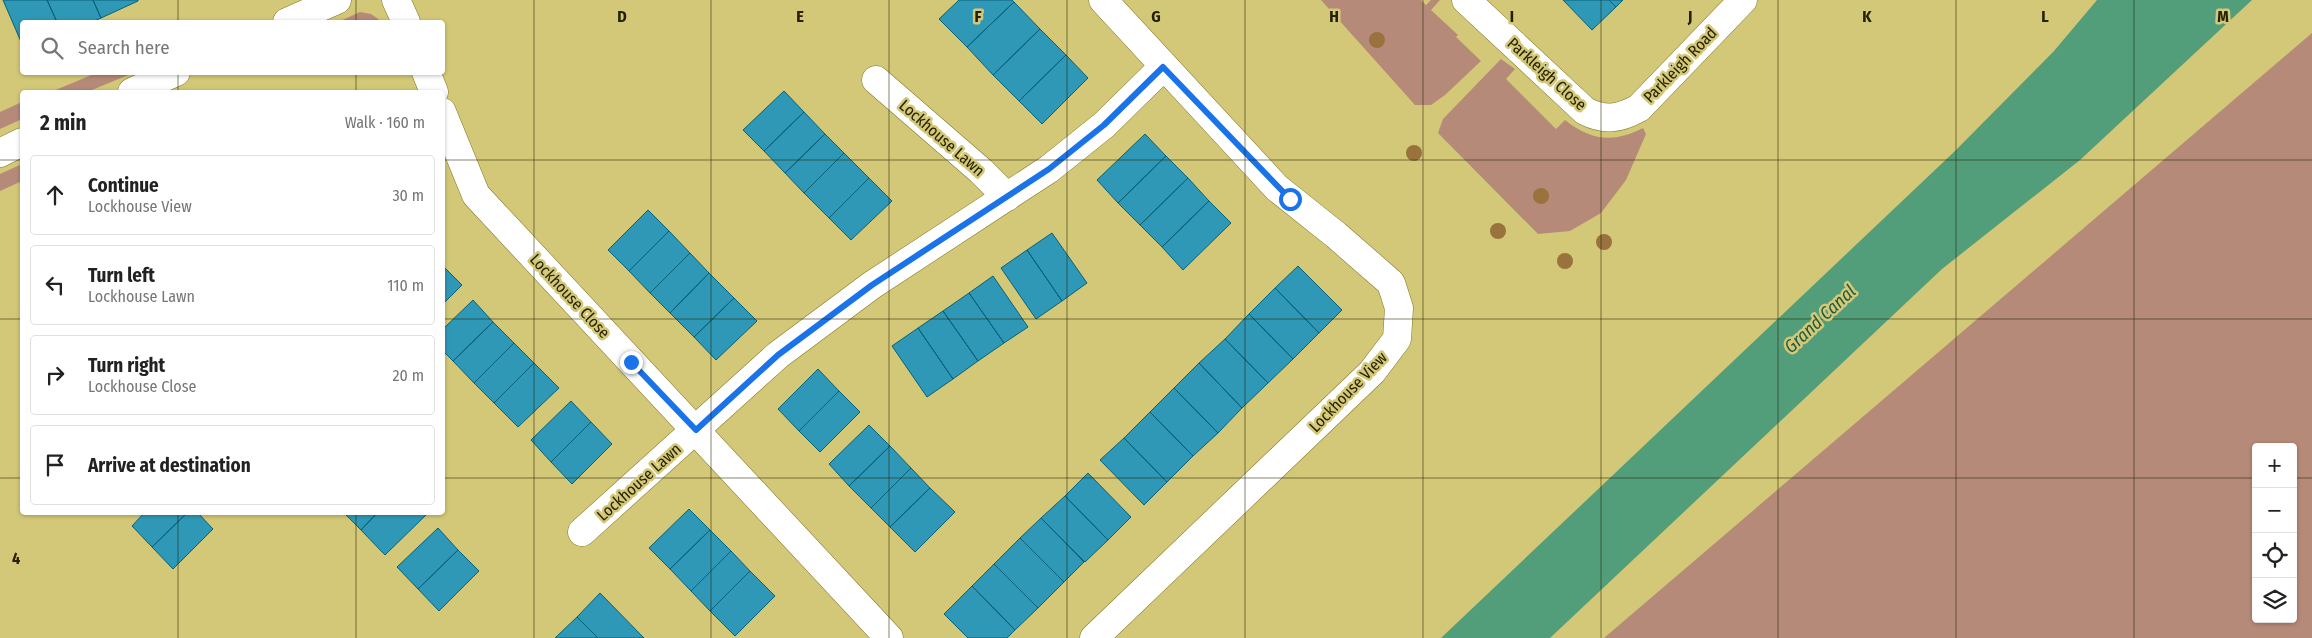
<!DOCTYPE html>
<meta charset="utf-8">
<style>
:root{--surface:#fff;--page:#f6f6f6;--text:#222;--muted:#767676;--line:#e0e0e0}
body{margin:0;font-family:"Fira Sans Condensed",sans-serif;background:var(--page);color:var(--text)}
.controls{position:absolute;right:15px;bottom:15px;display:grid;overflow:hidden;border-radius:5px;box-shadow:0 1px 4px #0004}
.controls button{width:45px;height:45px;display:grid;place-items:center;padding:0;border:0;border-bottom:1px solid var(--line);background:var(--surface);color:var(--text);font:25px sans-serif}
.stop{position:absolute;width:15px;height:15px;margin:-11px;border:4px solid #1a73e8;border-radius:50%;background:#fff}
.stop.end{background:#1a73e8;border-color:#fff;box-shadow:0 1px 5px #0008}
.list{margin:0;padding:0;list-style:none}
h2{display:flex;justify-content:space-between;align-items:center;height:65px;margin:0;padding:0 20px;font-size:21px}
h2 small{font-size:16px;font-weight:400;color:var(--muted)}
.list li{display:grid;grid-template-columns:32px 1fr auto;gap:15px;align-items:center;box-sizing:border-box;height:80px;margin:0 10px 10px;padding:0 10px;border:1px solid var(--line);border-radius:5px}
.list b{display:block;font-size:19px;white-space:nowrap}
.list p{margin:0;font-size:16px;white-space:nowrap;color:var(--muted)}
.list em{font-size:16px;font-style:normal;color:var(--muted)}
.icon{flex:none;width:28px;height:28px;fill:none;stroke:currentColor;stroke-width:2;stroke-linecap:round;stroke-linejoin:round}
.map{position:relative;flex:none;width:2312px;height:638px;overflow:hidden}
.search{position:absolute;background:var(--surface);box-shadow:0 1px 4px #0004;left:20px;top:20px;width:425px;height:55px;display:flex;align-items:center;gap:12px;box-sizing:border-box;padding:0 18px;border-radius:5px;color:var(--muted);font-size:19px}
.panel{position:absolute;background:var(--surface);box-shadow:0 1px 4px #0004;left:20px;top:90px;width:425px;height:425px;border-radius:5px}
.map>svg:first-child{display:block}
.green{fill:#b68a79;fill-rule:evenodd}
.water{fill:#529d7a}
.building{fill:#3098b7;stroke:#076178}
.lines{fill:none;stroke-linecap:round;stroke-linejoin:round}
.minor-casing{stroke:#827723;stroke-width:29}
.minor{stroke:#fff;stroke-width:28}
.tree{fill:#99723e}
.route{stroke:#1a73e8;stroke-width:6}
.grid{fill:none;stroke:#252000;stroke-width:1;stroke-opacity:0.55}
.labels{text-anchor:middle;dominant-baseline:central;stroke-width:5;stroke-linejoin:round;paint-order:stroke}
.street-label{font-size:16px;fill:#252000;stroke:#d2c877}
.water-label{font-size:18px;font-style:italic;fill:#1f5940;stroke:#d2c877}
.grid-label{font-size:16px;text-anchor:middle;font-weight:bold;fill:#252000;stroke:#d2c877;stroke-width:5;stroke-linejoin:round;paint-order:stroke}
</style>
<div class="map">
<svg width="2312" height="638" viewBox="0 0 2312 638">
<rect width="100%" height="100%" fill="#d2c877"/>
<path class="green" d="M 1321,0 L 1421,0 L 1426,5 L 1431,0 L 1440,0 L 1431,10 L 1458,35 L 1456,37 L 1481,61 L 1445,95 L 1431,105 L 1415,105 Z
M 360,12 L 371,14 L 381,21 L 338,22 Z
M 2312,33 L 2312,638 L 1604,638 ZM 2256,447 L 2293,447 L 2293,619 L 2256,619 Z
M 1501,59 L 1515,69 L 1506,79 L 1556,129 L 1565,120 C 1591,141 1614,143 1643,128 L 1646,134 L 1626,180 L 1601,213 L 1570,231 L 1538,234 L 1438,133 L 1443,119 Z
M 96,73 L 133,73 L 87,92 L 51,92 Z
M 22,102 L 22,119 L 0,129 L 0,112 Z
M 22,164 L 22,181 L 0,191 L 0,174 Z"/>
<path class="water" d="M 2097,0 L 2252,0 L 2080,160 L 1942,269 L 1550,638 L 1441,638 L 1955,151 L 2054,51 Z"/>
<path class="building" d="M 3,0 L 47,0 L 57,22 L 22,22 L 22,44 Z
M 47,0 L 93,0 L 101,18 L 92,22 L 57,22 Z
M 93,0 L 138,0 L 138,1 L 101,18 Z
M 959,0 L 1012,0 L 1014,2 L 967,47 L 939,19 Z
M 1563,0 L 1609,0 L 1616,7 L 1592,30 Z
M 1609,0 L 1623,0 L 1616,7 Z
M 1014,2 L 1040,29 L 993,75 L 967,47 Z
M 1040,29 L 1066,55 L 1019,101 L 993,75 Z
M 1066,55 L 1088,78 L 1042,124 L 1019,101 Z
M 784,91 L 804,112 L 764,151 L 743,130 Z
M 804,112 L 825,134 L 785,173 L 764,151 Z
M 825,134 L 844,153 L 804,193 L 785,173 Z
M 1145,134 L 1166,156 L 1118,203 L 1097,180 Z
M 844,153 L 869,178 L 829,218 L 804,193 Z
M 1166,156 L 1188,178 L 1140,225 L 1118,203 Z
M 869,178 L 892,201 L 851,240 L 829,218 Z
M 1188,178 L 1209,201 L 1162,247 L 1140,225 Z
M 1209,201 L 1231,223 L 1183,270 L 1162,247 Z
M 648,210 L 669,231 L 629,271 L 608,250 Z
M 669,231 L 690,253 L 650,293 L 629,271 Z
M 1052,233 L 1087,283 L 1062,301 L 1027,250 Z
M 1027,250 L 1062,301 L 1036,319 L 1001,268 Z
M 690,253 L 709,273 L 670,313 L 650,293 Z
M 442,265 L 462,285 L 442,305 Z
M 1298,266 L 1342,310 L 1319,333 L 1275,288 Z
M 709,273 L 734,298 L 694,337 L 670,313 Z
M 993,276 L 1028,327 L 1004,343 L 969,293 Z
M 1275,288 L 1319,333 L 1293,359 L 1249,314 Z
M 969,293 L 1004,343 L 978,361 L 943,311 Z
M 734,298 L 757,321 L 716,360 L 694,337 Z
M 473,300 L 493,322 L 453,361 L 442,350 L 442,330 Z
M 943,311 L 978,361 L 953,379 L 918,328 Z
M 1249,314 L 1293,359 L 1268,383 L 1225,339 Z
M 493,322 L 514,343 L 474,383 L 453,361 Z
M 918,328 L 953,379 L 927,397 L 892,346 Z
M 1225,339 L 1268,383 L 1242,408 L 1199,363 Z
M 514,343 L 534,363 L 494,403 L 474,383 Z
M 534,363 L 559,388 L 518,427 L 494,403 Z
M 1199,363 L 1242,408 L 1218,433 L 1174,388 Z
M 818,369 L 839,391 L 799,431 L 778,409 Z
M 1174,388 L 1218,433 L 1193,456 L 1150,412 Z
M 839,391 L 860,412 L 820,452 L 799,431 Z
M 571,401 L 591,422 L 551,462 L 531,440 Z
M 1150,412 L 1193,456 L 1167,482 L 1124,438 Z
M 591,422 L 612,444 L 572,484 L 551,462 Z
M 869,425 L 890,446 L 849,486 L 829,464 Z
M 1124,438 L 1167,482 L 1144,505 L 1100,460 Z
M 890,446 L 911,468 L 871,508 L 849,486 Z
M 911,468 L 930,488 L 890,527 L 871,508 Z
M 1088,473 L 1131,517 L 1108,540 L 1065,496 Z
M 930,488 L 955,512 L 915,552 L 890,527 Z
M 1065,496 L 1108,540 L 1085,562 L 1041,518 Z
M 689,509 L 710,530 L 670,569 L 649,548 Z
M 145,512 L 188,512 L 152,547 L 132,526 Z
M 188,512 L 197,512 L 213,529 L 173,569 L 152,547 Z
M 343,512 L 378,512 L 361,530 Z
M 378,512 L 423,512 L 426,515 L 385,555 L 361,530 Z
M 1041,518 L 1084,562 L 1064,582 L 1020,538 Z
M 438,528 L 458,550 L 418,589 L 397,567 Z
M 710,530 L 731,551 L 691,591 L 670,569 Z
M 1020,538 L 1064,582 L 1038,608 L 994,564 Z
M 458,550 L 479,571 L 439,611 L 418,589 Z
M 731,551 L 750,571 L 710,611 L 691,591 Z
M 994,564 L 1038,608 L 1015,630 L 972,586 Z
M 750,571 L 775,596 L 735,636 L 710,611 Z
M 972,586 L 1015,630 L 1007,638 L 968,638 L 944,614 Z
M 600,593 L 644,638 L 598,638 L 577,617 Z
M 577,617 L 598,638 L 555,638 Z"/>
<g class="lines">
<g class="minor-casing">
<path id="minor" d="M 396,0 L 406,22
M 1466,0 L 1585,111 C 1605,121 1619,119 1639,108 L 1743,0
M 287,22 L 337,0
M 426,72 L 434,92
M 876,80 L 981,171 L 1007,197
M 132,92 L 176,72
M 442,112 L 476,195 L 889,638
M 0,153 L 22,142
M 582,532 L 778,355 L 872,285 L 1049,169 L 1104,125 L 1163,67
M 1094,638 L 1372,372 L 1397,339 L 1399,308 L 1391,283 L 1336,235 L 1277,188 L 1103,0"/>
</g>
<use href="#minor" class="minor"/>
</g>
<g class="tree">
<circle cx="1377" cy="40" r="8"/>
<circle cx="1414" cy="153" r="8"/>
<circle cx="1541" cy="196" r="8"/>
<circle cx="1498" cy="231" r="8"/>
<circle cx="1604" cy="242" r="8"/>
<circle cx="1565" cy="261" r="8"/>
</g>
<g class="lines">
<path class="route" d="M 631,362 L 696,430 L 778,355 L 872,285 L 1049,169 L 1104,125 L 1163,67 L 1290,199"/>
</g>
<path class="grid" d="M 178,0 L 178,22M 356,0 L 356,22M 534,0 L 534,638M 711,0 L 711,638M 889,0 L 889,638M 1067,0 L 1067,638M 1245,0 L 1245,638M 1423,0 L 1423,638M 1601,0 L 1601,638M 1778,0 L 1778,638M 1956,0 L 1956,638M 2134,0 L 2134,638M 178,72 L 178,92M 356,72 L 356,92M 0,160 L 22,160M 442,160 L 2312,160M 0,319 L 22,319M 442,319 L 2312,319M 0,478 L 22,478M 442,478 L 2256,478M 2293,478 L 2312,478M 178,512 L 178,638M 356,512 L 356,638"/>
<g class="labels">
<g class="street-label">
<text transform="translate(1680 65) rotate(-46)">Parkleigh Road</text>
<text transform="translate(1547 74) rotate(42)">Parkleigh Close</text>
<text transform="translate(942 138) rotate(41)">Lockhouse Lawn</text>
<text transform="translate(570 296) rotate(47)">Lockhouse Close</text>
<text transform="translate(1348 392) rotate(-46)">Lockhouse View</text>
<text transform="translate(639 482) rotate(-42)">Lockhouse Lawn</text>
</g>
<g class="water-label">
<text transform="translate(1820 319) rotate(-43)">Grand Canal</text>
</g>
</g>
<g class="grid-label">
<text x="622" y="22">D</text>
<text x="800" y="22">E</text>
<text x="978" y="22">F</text>
<text x="1156" y="22">G</text>
<text x="1334" y="22">H</text>
<text x="1512" y="22">I</text>
<text x="1690" y="22">J</text>
<text x="1867" y="22">K</text>
<text x="2045" y="22">L</text>
<text x="2223" y="22">M</text>
<text x="16" y="564">4</text>
</g>
</svg>
<div class="controls">
<button>+</button>
<button>−</button>
<button><svg class="icon" aria-label="locate" viewBox="0 0 24 24"><circle cx="12" cy="12" r="6"/><path d="M12 2v4M12 18v4M2 12h4M18 12h4"/></svg></button>
<button><svg class="icon" aria-label="layers" viewBox="0 0 24 24"><path d="M12 4l9 5-9 5-9-5zM3 14l9 5 9-5"/></svg></button>
</div>
<div class="stop" style="left:1290px;top:199px"></div>
<div class="stop end" style="left:631px;top:362px"></div>
<div class="search"><svg class="icon" aria-label="search" viewBox="0 0 24 24"><circle cx="10" cy="10" r="6"/><path d="M15 15l6 6"/></svg>Search here</div>
<section class="panel">
<h2>2 min<small>Walk · 160 m</small></h2>
<ul class="list">
<li><svg class="icon" aria-label="ahead" viewBox="0 0 24 24"><path d="M12 20V5M6 11l6-6 6 6"/></svg><div><b>Continue</b><p>Lockhouse View</p></div><em>30 m</em></li>
<li><svg class="icon" aria-label="left" viewBox="0 0 24 24"><path d="M17 20v-9H6M10 6l-5 5 5 5"/></svg><div><b>Turn left</b><p>Lockhouse Lawn</p></div><em>110 m</em></li>
<li><svg class="icon" aria-label="right" viewBox="0 0 24 24"><path d="M7 20v-9h11M14 6l5 5-5 5"/></svg><div><b>Turn right</b><p>Lockhouse Close</p></div><em>20 m</em></li>
<li><svg class="icon" aria-label="arrive" viewBox="0 0 24 24"><path d="M6 21V4h12l-3 4 3 4H6"/></svg><div><b>Arrive at destination</b></div></li>
</ul>
</section>
</div>
